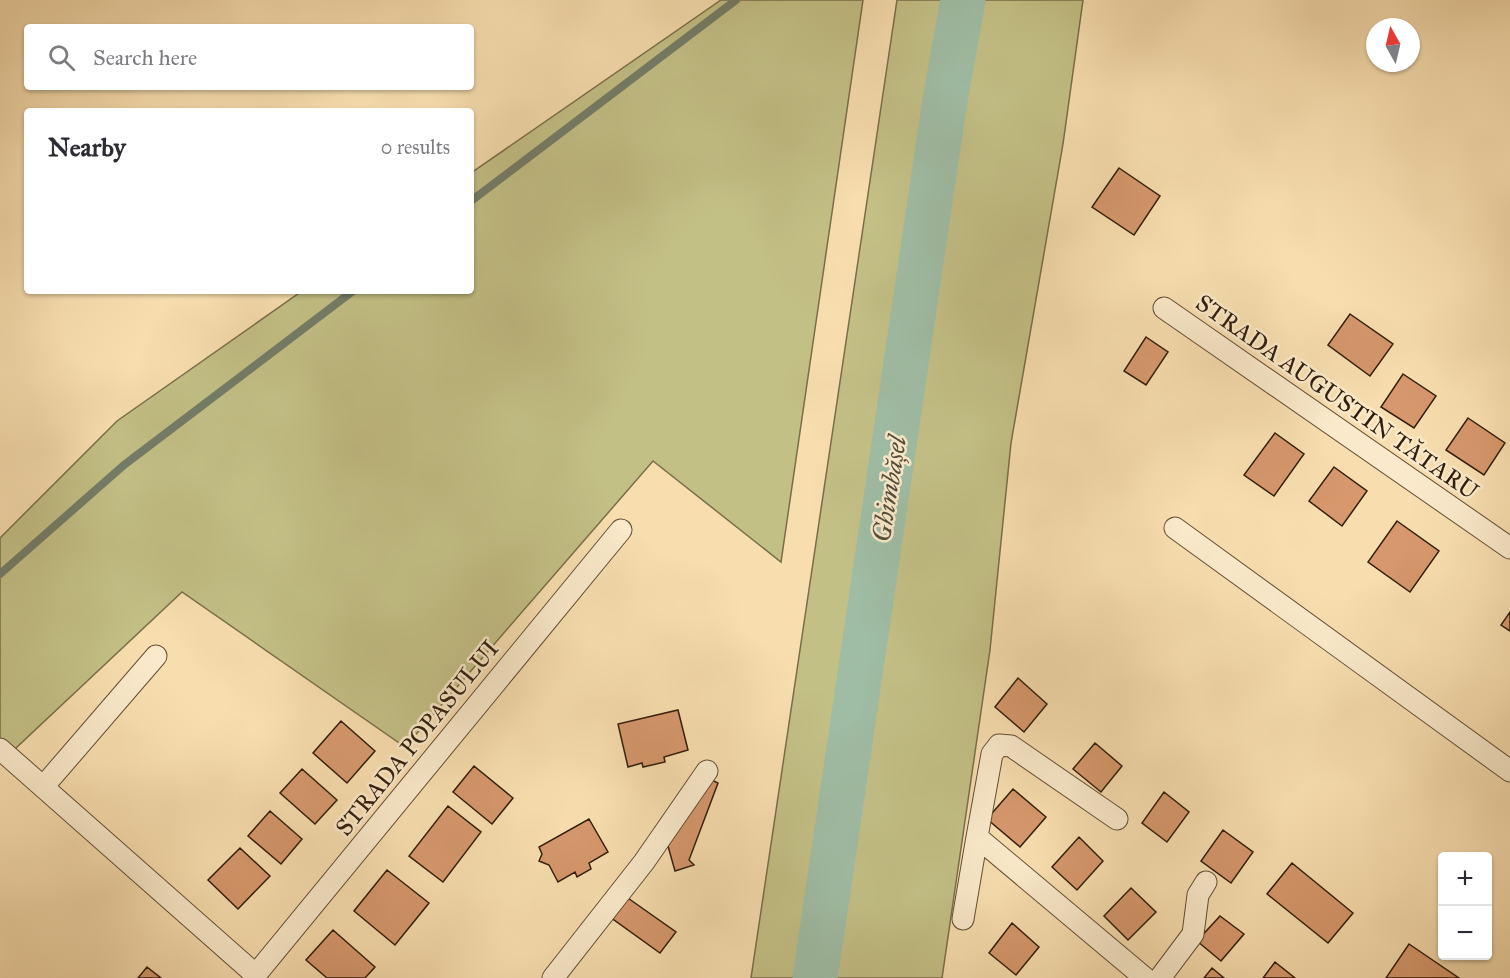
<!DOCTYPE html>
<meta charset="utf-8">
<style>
:root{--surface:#fff;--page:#f7f7f7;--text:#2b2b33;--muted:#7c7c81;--line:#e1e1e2}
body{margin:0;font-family:"IM FELL Great Primer",serif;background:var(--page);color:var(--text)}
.controls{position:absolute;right:18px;bottom:18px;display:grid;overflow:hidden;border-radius:6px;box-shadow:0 2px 4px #0004}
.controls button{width:54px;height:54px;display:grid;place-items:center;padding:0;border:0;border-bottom:2px solid var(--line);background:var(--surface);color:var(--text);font:30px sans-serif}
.compass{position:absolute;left:1366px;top:18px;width:54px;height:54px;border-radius:50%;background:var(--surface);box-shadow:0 2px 4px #0004;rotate:352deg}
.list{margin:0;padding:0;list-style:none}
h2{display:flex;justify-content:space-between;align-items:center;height:78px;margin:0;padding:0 24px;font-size:26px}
h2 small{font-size:20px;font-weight:400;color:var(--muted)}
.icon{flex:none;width:33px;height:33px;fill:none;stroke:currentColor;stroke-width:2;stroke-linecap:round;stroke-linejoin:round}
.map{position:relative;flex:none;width:1510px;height:978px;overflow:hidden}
.search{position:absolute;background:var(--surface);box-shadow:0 2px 4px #0004;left:24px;top:24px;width:450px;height:66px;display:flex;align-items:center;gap:15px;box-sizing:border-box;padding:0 21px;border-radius:6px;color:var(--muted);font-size:22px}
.panel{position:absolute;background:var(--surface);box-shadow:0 2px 4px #0004;left:24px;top:108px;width:450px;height:186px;border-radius:6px}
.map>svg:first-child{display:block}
.green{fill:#c3c086;stroke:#7a6e4a;stroke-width:1.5}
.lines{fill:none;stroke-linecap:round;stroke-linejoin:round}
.stream{stroke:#737d68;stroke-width:8}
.river{stroke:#9fbda5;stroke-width:45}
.building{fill:#d6986c;stroke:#321d0d;stroke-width:1.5}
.minor-casing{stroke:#644d36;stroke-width:23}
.minor{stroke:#faeacb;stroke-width:21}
.labels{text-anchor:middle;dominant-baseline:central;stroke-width:5;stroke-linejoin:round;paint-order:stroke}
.street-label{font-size:24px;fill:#321d0d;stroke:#faeacb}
.water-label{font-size:26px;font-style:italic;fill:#534d3b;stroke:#faeacb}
</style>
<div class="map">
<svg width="1510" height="978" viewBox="0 0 1510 978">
<rect width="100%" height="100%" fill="#f8deaf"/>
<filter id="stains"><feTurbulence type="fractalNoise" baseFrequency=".00333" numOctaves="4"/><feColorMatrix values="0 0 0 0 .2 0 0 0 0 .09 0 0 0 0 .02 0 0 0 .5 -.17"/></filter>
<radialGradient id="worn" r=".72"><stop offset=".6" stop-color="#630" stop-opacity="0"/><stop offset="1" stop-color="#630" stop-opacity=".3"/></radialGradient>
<path class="green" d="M 721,0 L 863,0 L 781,562 L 653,461 L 405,747 L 182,592 L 0,763 L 0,538 L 117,421 L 302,291 L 471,291 L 471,173 Z
M 897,0 L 1083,0 L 1063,144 L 1011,443 L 990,650 L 942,978 L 751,978 Z"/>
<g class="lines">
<path class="stream" d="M 471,201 L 736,0
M 0,574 L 124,465 L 353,291
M 816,975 L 818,978"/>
<path class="river" d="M 815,978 L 945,100 L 963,0"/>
</g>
<path class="building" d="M 1119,168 L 1160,196 L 1134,235 L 1092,207 Z
M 1350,314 L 1393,344 L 1370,376 L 1328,345 Z
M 1146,337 L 1168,352 L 1146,385 L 1124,371 Z
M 1403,374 L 1436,396 L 1414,428 L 1381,407 Z
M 1468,418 L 1505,443 L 1484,475 L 1446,450 Z
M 1275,433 L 1304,454 L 1274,496 L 1244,475 Z
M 1334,467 L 1367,491 L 1342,526 L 1309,501 Z
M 1397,521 L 1439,551 L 1410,592 L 1368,562 Z
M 1510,612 L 1510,631 L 1501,625 Z
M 1018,678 L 1047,704 L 1024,732 L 995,707 Z
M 678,710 L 688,750 L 664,757 L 665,762 L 643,767 L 642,763 L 628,767 L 618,724 Z
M 341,721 L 375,751 L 347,783 L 313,753 Z
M 1095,743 L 1122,766 L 1101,792 L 1073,769 Z
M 474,766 L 513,798 L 492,824 L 453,792 Z
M 302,769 L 337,800 L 315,824 L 280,793 Z
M 708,778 L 718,783 L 689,860 L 694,865 L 675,871 L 666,839 Z
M 1013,789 L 1046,817 L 1020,847 L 987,819 Z
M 1164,792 L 1189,812 L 1167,842 L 1142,823 Z
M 448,806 L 481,832 L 443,882 L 409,856 Z
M 270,811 L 302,839 L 281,864 L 248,836 Z
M 589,819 L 608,852 L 589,863 L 591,869 L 577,877 L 575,872 L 558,882 L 549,865 L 539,861 L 542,854 L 539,847 Z
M 1223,830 L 1253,852 L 1231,883 L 1201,861 Z
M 1079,837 L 1103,861 L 1077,890 L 1052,867 Z
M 240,848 L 270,876 L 238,909 L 208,880 Z
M 1292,863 L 1353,913 L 1328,943 L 1267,894 Z
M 387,870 L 429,903 L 395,945 L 354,911 Z
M 1131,888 L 1156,912 L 1128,940 L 1104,916 Z
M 625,896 L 676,932 L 660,953 L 610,917 Z
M 1220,916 L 1244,934 L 1221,961 L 1197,941 Z
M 1012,923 L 1039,947 L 1016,975 L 989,953 Z
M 333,930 L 375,967 L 365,978 L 327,978 L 306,960 Z
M 1409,944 L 1459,978 L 1386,978 Z
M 1275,962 L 1295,978 L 1263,978 Z
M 147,967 L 161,978 L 138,978 Z
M 1212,968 L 1224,978 L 1204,978 Z"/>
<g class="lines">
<g class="minor-casing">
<path id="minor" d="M 1164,308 L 1510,548
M 1175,528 L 1510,771
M 0,749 L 256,975
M 43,787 L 156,656
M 1117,819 L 1011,746 L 999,745 L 992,754 L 977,837 L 1145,978
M 963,919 L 977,837
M 253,978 L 621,530
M 553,978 L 644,862 L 707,771
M 1160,978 L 1193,934 L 1198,895 L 1206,882"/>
</g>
<use href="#minor" class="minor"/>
</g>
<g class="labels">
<g class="street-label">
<text transform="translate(1337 397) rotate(35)">STRADA AUGUSTIN TĂTARU</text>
<text transform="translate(417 738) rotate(-51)">STRADA POPASULUI</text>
</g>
<g class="water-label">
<text transform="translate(889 489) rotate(-81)">Ghimbășel</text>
</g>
</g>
<rect width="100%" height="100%" filter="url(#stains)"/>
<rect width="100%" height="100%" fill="url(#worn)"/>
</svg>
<div class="controls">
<button>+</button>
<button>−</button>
</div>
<svg class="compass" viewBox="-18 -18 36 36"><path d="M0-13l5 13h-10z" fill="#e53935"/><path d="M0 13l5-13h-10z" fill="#7c7c81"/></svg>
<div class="search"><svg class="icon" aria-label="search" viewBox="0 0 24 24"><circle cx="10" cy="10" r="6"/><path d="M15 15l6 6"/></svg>Search here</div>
<section class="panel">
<h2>Nearby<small>0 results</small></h2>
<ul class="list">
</ul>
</section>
</div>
